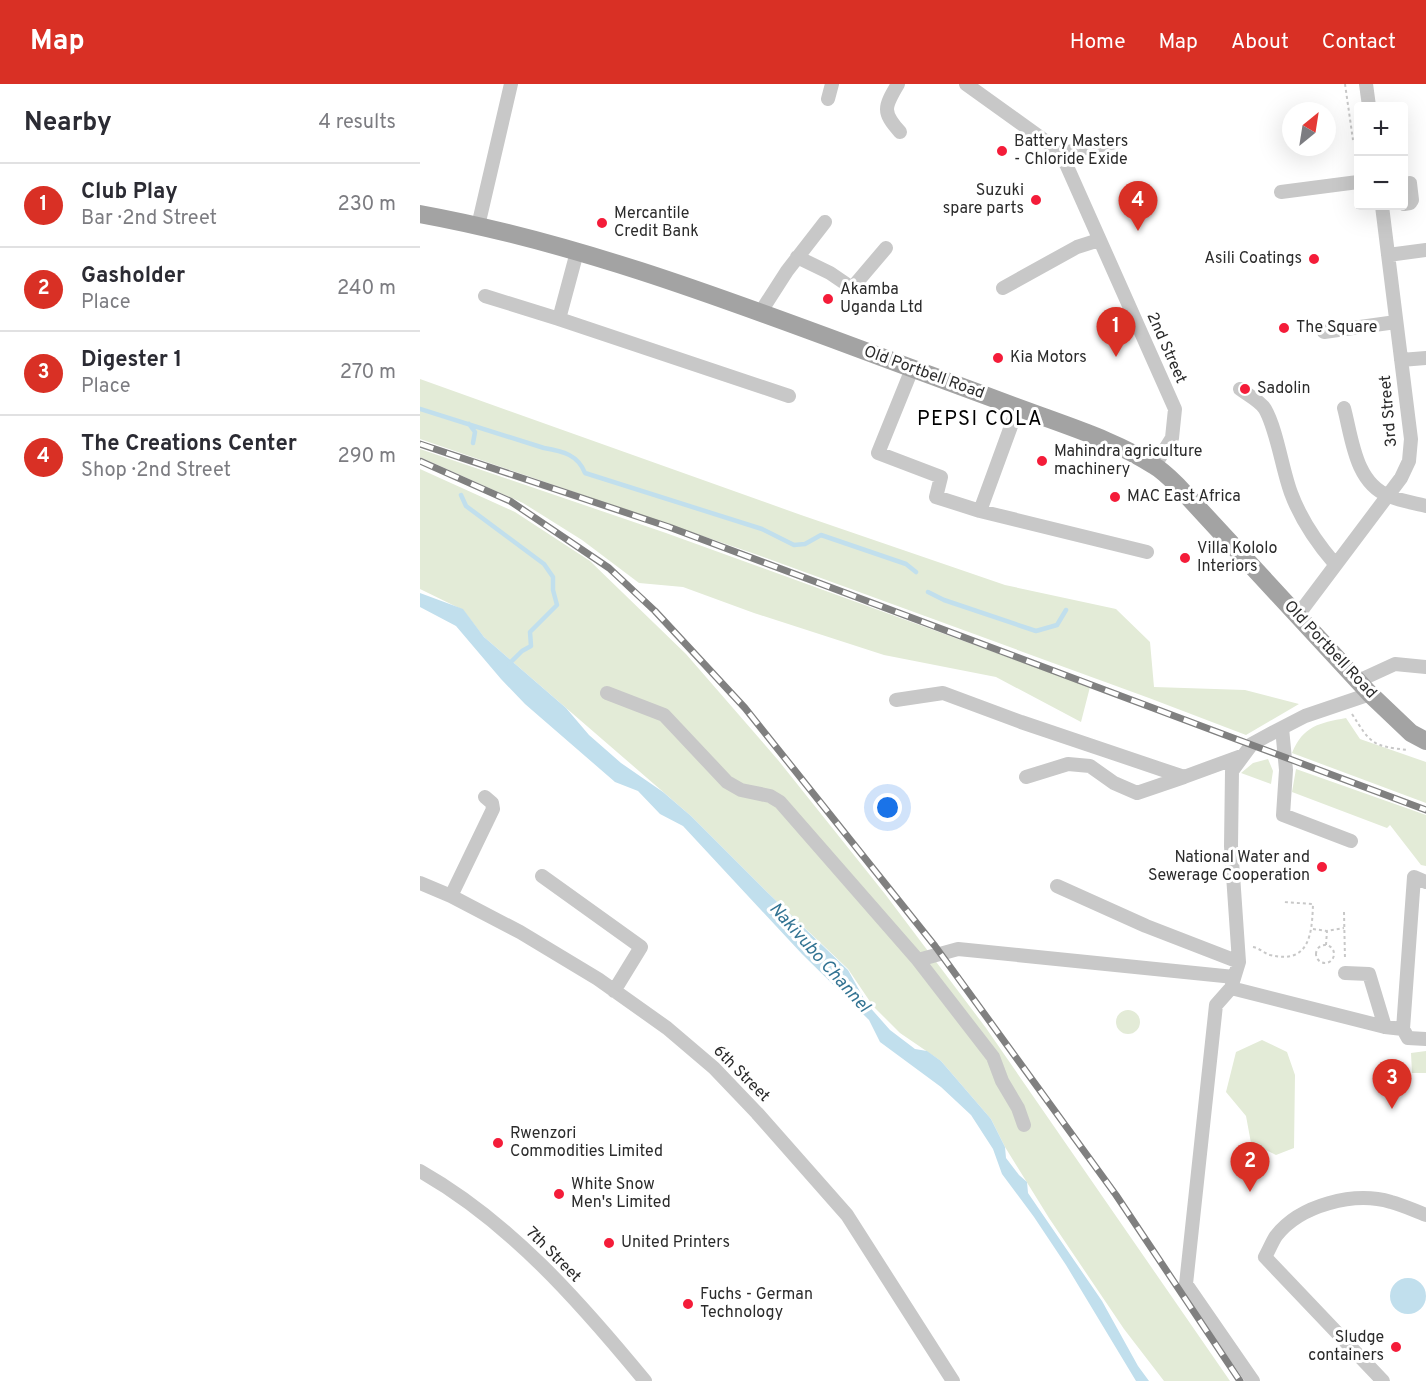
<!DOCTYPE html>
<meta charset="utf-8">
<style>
:root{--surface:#fff;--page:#f7f7f7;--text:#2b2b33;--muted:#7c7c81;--line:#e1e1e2;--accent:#d93025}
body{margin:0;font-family:Overpass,sans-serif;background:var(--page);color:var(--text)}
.controls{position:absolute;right:18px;top:18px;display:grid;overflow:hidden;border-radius:6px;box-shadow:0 6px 24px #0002}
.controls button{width:54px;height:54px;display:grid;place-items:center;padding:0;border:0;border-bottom:2px solid var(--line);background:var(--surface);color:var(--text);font:30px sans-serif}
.compass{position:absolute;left:862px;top:18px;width:54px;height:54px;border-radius:50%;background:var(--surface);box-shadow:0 6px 24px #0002;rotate:30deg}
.you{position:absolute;left:468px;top:724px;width:21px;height:21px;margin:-15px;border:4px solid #fff;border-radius:50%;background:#1a73e8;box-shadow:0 0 0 9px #1a73e833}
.badge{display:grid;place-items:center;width:39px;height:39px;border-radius:50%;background:var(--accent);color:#fff;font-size:20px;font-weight:700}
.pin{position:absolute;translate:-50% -50px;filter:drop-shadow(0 2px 3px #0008)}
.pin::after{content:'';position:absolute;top:32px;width:21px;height:18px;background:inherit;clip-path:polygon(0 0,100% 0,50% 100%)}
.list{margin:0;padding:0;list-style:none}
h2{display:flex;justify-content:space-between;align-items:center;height:78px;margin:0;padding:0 24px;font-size:26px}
h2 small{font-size:20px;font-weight:400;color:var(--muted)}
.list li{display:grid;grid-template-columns:39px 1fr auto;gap:18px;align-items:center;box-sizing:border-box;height:84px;padding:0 24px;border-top:2px solid var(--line)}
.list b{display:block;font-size:22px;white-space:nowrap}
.list p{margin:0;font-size:20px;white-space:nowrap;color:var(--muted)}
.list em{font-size:20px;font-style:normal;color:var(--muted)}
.map{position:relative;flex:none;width:1006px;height:1297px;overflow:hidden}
header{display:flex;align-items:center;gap:36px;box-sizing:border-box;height:84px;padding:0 30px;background:var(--accent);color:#fff}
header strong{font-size:28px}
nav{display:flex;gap:33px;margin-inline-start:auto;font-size:21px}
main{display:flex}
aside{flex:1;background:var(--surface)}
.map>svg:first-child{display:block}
.green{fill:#e3ebd7}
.water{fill:#c1dfed}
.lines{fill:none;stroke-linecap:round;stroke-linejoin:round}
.stream{stroke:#c1dfed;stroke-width:4.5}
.path{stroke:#c8c8c8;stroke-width:2;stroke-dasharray:3 3;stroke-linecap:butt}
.minor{stroke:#c8c8c8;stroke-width:14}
.major{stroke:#a3a3a3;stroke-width:18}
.rail-casing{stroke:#808080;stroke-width:7}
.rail{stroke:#fff;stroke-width:4.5;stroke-dasharray:14;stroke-linecap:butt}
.poi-dot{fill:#f41c39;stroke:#fff;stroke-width:2}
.labels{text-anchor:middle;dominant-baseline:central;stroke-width:6;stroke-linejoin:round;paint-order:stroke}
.poi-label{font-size:16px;fill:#2b2b2b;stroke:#fff;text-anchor:start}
.street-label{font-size:16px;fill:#2b2b2b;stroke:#fff}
.water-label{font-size:18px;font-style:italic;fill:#337493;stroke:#fff}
.quarter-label{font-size:20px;letter-spacing:1.5px;fill:#000;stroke:#fff}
</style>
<header>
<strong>Map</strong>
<nav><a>Home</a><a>Map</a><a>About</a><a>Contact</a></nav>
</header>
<main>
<aside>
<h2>Nearby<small>4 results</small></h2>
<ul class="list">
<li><span class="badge">1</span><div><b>Club Play</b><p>Bar · 2nd Street</p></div><em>230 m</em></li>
<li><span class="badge">2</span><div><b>Gasholder</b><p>Place</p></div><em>240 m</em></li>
<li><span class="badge">3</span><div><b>Digester 1</b><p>Place</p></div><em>270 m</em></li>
<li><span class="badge">4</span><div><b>The Creations Center</b><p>Shop · 2nd Street</p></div><em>290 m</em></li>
</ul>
</aside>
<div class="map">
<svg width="1006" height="1297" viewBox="0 0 1006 1297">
<rect width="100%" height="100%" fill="#fff"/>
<path class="green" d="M 0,295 L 381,431 L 585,501 L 696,525 L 730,558 L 734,603 L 825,606 L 879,620 L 826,651 L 729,614 L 335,470 L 0,355 Z
M 0,365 L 246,449 L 670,603 L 661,638 L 576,593 L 464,571 L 334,529 L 263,503 L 219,499 L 162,456 L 103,419 L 0,373 Z
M 0,385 L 95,428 L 170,477 L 266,570 L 358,676 L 465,810 L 566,944 L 810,1297 L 744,1297 L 704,1245 L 629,1134 L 585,1063 L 571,1035 L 521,977 L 480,949 L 453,922 L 428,885 L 348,809 L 271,732 L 64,553 L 43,526 L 0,505 Z
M 926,634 L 940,655 L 1006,678 L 1006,719 L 872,669 C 883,642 899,639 926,634 Z
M 848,675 L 853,687 L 851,700 L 821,689 L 833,679 Z
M 876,685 L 1006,731 L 1006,782 L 1001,781 L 970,741 L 967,744 L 872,708 Z
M696 938a12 12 0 1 1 24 0a12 12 0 1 1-24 0Z
M 842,956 L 867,968 L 875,991 L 874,1064 L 856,1071 L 831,1059 L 826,1032 L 806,1008 L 816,968 Z
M 1006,967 L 1006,989 L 992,989 L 991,969 Z"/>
<path class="water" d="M 0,509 L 43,525 L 64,553 L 146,624 L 169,651 L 201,679 L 243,708 L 271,732 L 348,809 L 428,886 L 447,920 L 470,946 L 495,965 L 507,967 L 521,977 L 571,1035 L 585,1063 L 586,1074 L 599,1091 L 607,1098 L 608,1109 L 682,1217 L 718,1282 L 729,1297 L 716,1297 L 646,1181 L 614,1133 L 582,1090 L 573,1065 L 551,1031 L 521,1003 L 460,958 L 449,936 L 382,870 L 263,742 L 240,730 L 218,707 L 195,698 L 105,620 L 81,595 L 36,542 L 0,523 Z
M970 1212a18 18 0 1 1 36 0a18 18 0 1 1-36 0Z"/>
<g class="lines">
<path class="stream" d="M 0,325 L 124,364 C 143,367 158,371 165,389 L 342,445 L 374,461 L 385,460 L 401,451 L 486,480 L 496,488
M 49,340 L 55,348 L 53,359
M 41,411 L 46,422 L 124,480 L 133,493 L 133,506 L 137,521 L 110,548 L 111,562 L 102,567 L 89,580
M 508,508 L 524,516 L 616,547 L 637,541 L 646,526"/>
<path class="path" d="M 925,0 L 933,56
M 932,630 C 951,660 952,662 988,666
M 924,828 L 925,876
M 893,845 L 907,847 L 924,844
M896 870a9 9 0 1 1 18 0a9 9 0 1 1-18 0Z
M 906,861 L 907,847
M 833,863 C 839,864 844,869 850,871 C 890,881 892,849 893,820 L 863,818"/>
<path class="minor" d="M 478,0 C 464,23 462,28 480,48
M 546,0 L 628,59 L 646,80 L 755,325 L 752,354 L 735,381
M 946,0 L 949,22
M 408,15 L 412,0
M 637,70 L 697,58
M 861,108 L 938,98
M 984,120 L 990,119 L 992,116 L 990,99
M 58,142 L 91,0
M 157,168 L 139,235 L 369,312
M 968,171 L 1006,166
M 377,173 L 410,189 L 432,204 L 466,164
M 583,204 L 657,163 L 679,156
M 65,212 L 139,235
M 340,229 L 367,187 L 405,138
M 904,248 L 976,238
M 981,276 L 1006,274
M 492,285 L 458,369 L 521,393 L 516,413 L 560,427 L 727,468
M 820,305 C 828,311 840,317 845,325 C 857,346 862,385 871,409 C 881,436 896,458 915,480
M 924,324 C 932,354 935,399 969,412 C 981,417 994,419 1006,422
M 560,427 L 598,323
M 878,531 L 981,394 L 989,377 L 991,355 L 962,122
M 938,597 L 975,580 L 1006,583
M 187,609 L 244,631 L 307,698 L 321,706 L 350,712 L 360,718 L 498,876 L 538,865 L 814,893
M 476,616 L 523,609 L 601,638 L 764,693 L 824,671
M 862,644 L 866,686 L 863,731 L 931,757
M 606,693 L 648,680 L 670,682 L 694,699 L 717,709 L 764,693
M 122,792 L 221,863 L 194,907
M 1006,798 L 994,793 L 983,945 L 988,954 L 1006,955
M 0,799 L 31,812 L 100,848 L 178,895 L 247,944 L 294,984 L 337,1029 L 427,1131 L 533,1297
M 637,802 L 726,842 L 819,878
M 31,812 L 73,725 L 72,719 L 65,713
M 498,876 L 573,973 L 582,997 L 598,1024 L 604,1041
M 925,889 L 949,890 L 965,943
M 811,904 L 965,943 L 983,945
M 0,1087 C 90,1138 160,1218 225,1297
M 833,1297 L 766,1200 L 796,921 L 811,904 L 819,878 L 811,762 L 812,687 L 832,660 L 854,648 L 885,632 L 950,610
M 963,1297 L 845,1173 C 849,1166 852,1158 856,1152 C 880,1121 934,1107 971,1118 C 983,1121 995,1127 1006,1131"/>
<path class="major" d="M 0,130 C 176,162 343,230 510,291 C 547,305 584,318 621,332 C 659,346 699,359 733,381 C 742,386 750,394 757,401 L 950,610 L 991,649 L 1006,657"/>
<g class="rail-casing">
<path id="rail" d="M 0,360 L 249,443 L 1006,726
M 0,377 L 90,417 L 189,484 L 235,527 L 325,624 L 515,862 L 696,1111 L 820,1297"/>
</g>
<use href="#rail" class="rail"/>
</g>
<g class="poi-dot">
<circle cx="582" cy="67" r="6"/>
<circle cx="616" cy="116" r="6"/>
<circle cx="182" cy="139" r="6"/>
<circle cx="894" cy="175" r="6"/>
<circle cx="408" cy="215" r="6"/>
<circle cx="864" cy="244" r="6"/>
<circle cx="578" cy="274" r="6"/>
<circle cx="825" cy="305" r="6"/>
<circle cx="622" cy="377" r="6"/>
<circle cx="695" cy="413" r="6"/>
<circle cx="765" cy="474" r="6"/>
<circle cx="902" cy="783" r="6"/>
<circle cx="78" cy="1059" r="6"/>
<circle cx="139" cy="1110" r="6"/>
<circle cx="189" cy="1159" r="6"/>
<circle cx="268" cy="1220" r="6"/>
<circle cx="976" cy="1263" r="6"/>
</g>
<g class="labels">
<g class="poi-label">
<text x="594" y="58">Battery Masters<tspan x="594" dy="18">- Chloride Exide</tspan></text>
<text x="604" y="107" text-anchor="end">Suzuki<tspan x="604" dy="18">spare parts</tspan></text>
<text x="194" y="130">Mercantile<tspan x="194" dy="18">Credit Bank</tspan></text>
<text x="882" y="175" text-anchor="end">Asili Coatings</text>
<text x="420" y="206">Akamba<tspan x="420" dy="18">Uganda Ltd</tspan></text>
<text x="876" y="244">The Square</text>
<text x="590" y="274">Kia Motors</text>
<text x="837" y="305">Sadolin</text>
<text x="634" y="368">Mahindra agriculture<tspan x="634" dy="18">machinery</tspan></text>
<text x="707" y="413">MAC East Africa</text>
<text x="777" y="465">Villa Kololo<tspan x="777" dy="18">Interiors</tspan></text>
<text x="890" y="774" text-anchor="end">National Water and<tspan x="890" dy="18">Sewerage Cooperation</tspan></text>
<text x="90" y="1050">Rwenzori<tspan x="90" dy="18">Commodities Limited</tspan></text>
<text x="151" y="1101">White Snow<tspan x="151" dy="18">Men's Limited</tspan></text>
<text x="201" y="1159">United Printers</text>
<text x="280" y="1211">Fuchs - German<tspan x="280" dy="18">Technology</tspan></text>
<text x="964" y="1254" text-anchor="end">Sludge<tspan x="964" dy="18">containers</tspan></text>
</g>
<g class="street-label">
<text transform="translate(746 264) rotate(66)">2nd Street</text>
<text transform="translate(504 289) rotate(20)">Old Portbell Road</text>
<text transform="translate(969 327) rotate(-95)">3rd Street</text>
<text transform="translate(910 566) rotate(47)">Old Portbell Road</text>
<text transform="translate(321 990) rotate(45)">6th Street</text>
<text transform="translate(133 1171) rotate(45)">7th Street</text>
</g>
<g class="water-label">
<text transform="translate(399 874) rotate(48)">Nakivubo Channel</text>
</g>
<g class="quarter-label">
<text x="560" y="336">PEPSI COLA</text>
</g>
</g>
</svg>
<div class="controls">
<button>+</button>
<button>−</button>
</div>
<svg class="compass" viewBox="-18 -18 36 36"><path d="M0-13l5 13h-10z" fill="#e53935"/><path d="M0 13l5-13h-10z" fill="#7c7c81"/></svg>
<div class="you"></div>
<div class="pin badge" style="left:696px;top:273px">1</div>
<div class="pin badge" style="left:830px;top:1108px">2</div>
<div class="pin badge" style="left:972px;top:1025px">3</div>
<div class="pin badge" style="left:718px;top:147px">4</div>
</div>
</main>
